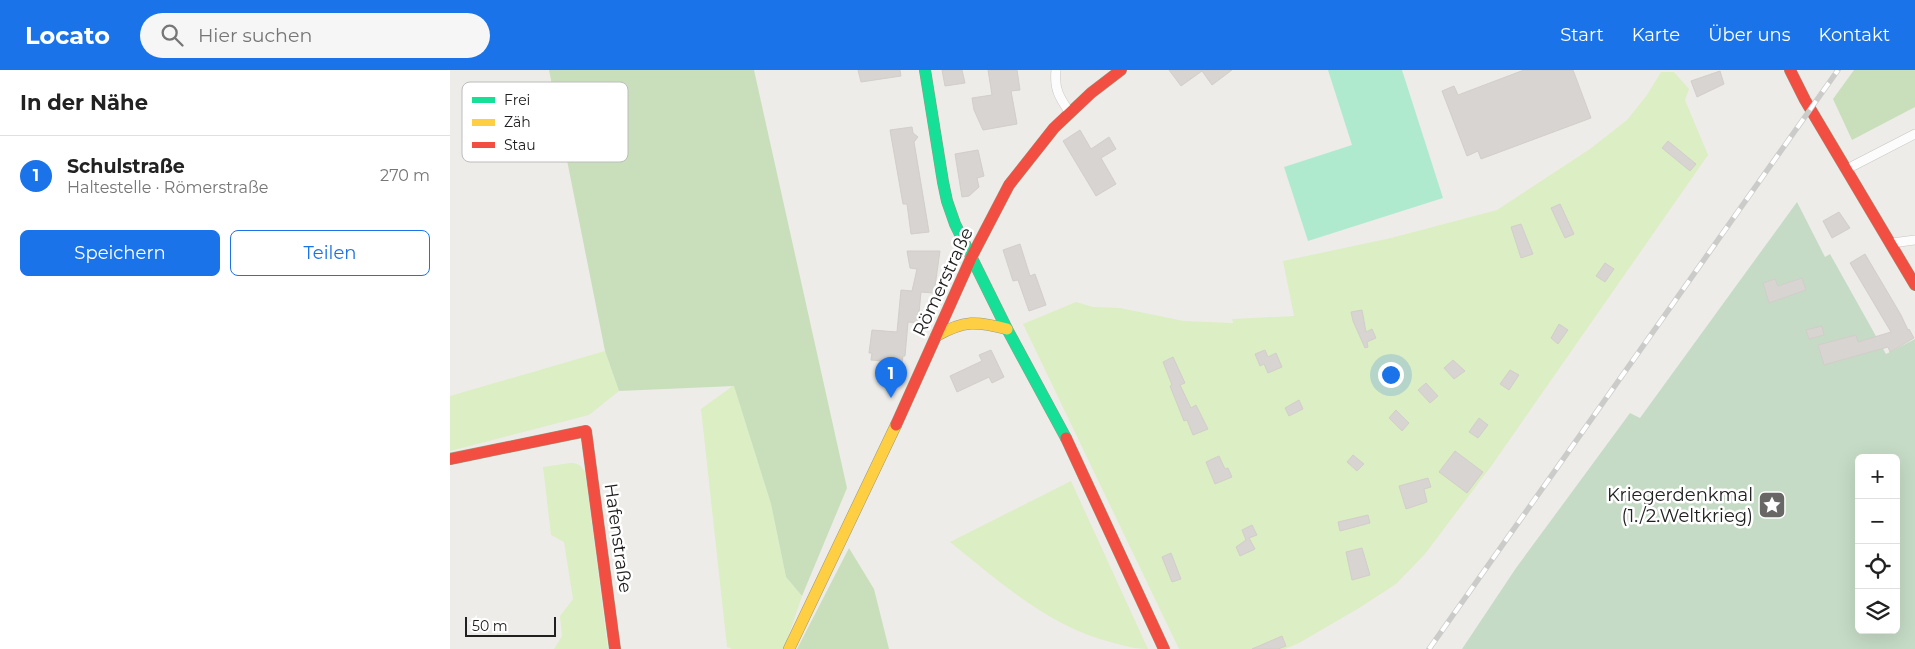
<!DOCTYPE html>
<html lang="de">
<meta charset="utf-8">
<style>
:root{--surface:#fff;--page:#f6f6f6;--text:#222;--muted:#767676;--line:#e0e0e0;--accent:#1a73e8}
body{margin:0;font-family:Montserrat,sans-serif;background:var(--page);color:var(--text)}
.controls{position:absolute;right:15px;bottom:15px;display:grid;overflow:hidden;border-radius:8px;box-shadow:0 5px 20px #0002}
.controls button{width:45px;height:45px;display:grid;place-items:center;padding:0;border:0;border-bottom:1px solid var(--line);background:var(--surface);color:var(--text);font:25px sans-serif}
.scale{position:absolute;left:15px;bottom:12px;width:91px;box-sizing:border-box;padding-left:5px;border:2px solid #202020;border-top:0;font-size:14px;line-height:18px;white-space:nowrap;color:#202020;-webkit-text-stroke:4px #fff;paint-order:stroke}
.you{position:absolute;left:940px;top:304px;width:18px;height:18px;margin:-12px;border:4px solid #fff;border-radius:50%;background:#1a73e8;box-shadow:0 0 0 8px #1a73e833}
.badge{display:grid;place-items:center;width:32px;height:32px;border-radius:50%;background:var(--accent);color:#fff;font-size:16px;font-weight:700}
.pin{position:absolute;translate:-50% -41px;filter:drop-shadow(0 1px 2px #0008)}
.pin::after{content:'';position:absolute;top:26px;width:18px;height:15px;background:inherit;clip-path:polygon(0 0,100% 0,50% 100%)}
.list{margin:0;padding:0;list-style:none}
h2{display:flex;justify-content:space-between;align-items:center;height:65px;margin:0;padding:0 20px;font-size:21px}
h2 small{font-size:16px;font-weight:400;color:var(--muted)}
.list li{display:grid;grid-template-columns:32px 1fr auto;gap:15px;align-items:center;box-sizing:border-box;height:80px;padding:0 20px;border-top:1px solid var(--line)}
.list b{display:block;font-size:19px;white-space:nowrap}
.list p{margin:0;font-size:16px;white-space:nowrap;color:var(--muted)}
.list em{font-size:16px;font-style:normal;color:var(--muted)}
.actions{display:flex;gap:10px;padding:15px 20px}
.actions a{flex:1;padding:11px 0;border:1px solid var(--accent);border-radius:8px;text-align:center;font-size:18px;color:var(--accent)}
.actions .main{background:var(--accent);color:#fff}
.icon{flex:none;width:28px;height:28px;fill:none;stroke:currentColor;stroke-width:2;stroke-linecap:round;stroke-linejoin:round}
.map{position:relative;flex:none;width:1465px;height:579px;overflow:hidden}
header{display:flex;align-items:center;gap:30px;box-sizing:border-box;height:70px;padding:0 25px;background:var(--accent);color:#fff}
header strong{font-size:24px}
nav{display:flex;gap:28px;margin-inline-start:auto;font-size:18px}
.search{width:350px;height:45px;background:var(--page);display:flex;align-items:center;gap:12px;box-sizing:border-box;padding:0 18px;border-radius:28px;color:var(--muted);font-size:19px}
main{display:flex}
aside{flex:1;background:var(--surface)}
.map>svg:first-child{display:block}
.grass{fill:#dceec4}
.forest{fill:#c9dfbb}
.cemetery{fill:#c5dbc5;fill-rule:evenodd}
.pitch{fill:#afeacf}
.building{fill:#d7d4d1;stroke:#d2cec9}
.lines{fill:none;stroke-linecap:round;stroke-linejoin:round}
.street-casing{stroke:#c7c6c4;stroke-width:10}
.fast-casing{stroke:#98997f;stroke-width:12}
.slow-casing{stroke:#98997f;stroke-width:12}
.jam-casing{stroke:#98997f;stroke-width:12}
.street{stroke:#fcfcfc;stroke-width:9}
.fast{stroke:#16e098;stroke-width:11}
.slow{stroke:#ffcf43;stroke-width:11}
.jam{stroke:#f24e42;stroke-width:11}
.rail-casing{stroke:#cbcbca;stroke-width:5.5}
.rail{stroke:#fff;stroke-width:4;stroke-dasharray:11;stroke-linecap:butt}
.labels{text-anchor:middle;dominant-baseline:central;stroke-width:5;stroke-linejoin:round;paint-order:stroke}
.street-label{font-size:18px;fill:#202020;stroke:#fff}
.poi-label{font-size:18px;fill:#202020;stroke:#fff;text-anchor:end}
.key{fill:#fff;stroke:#bcbcbc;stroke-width:1}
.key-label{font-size:14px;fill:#202020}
</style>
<header>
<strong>Locato</strong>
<div class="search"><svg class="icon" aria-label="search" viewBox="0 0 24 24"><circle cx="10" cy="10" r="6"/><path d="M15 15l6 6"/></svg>Hier suchen</div>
<nav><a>Start</a><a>Karte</a><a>Über uns</a><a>Kontakt</a></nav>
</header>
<main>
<aside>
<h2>In der Nähe<small></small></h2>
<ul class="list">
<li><span class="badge">1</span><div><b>Schulstraße</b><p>Haltestelle · Römerstraße</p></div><em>270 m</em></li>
</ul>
<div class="actions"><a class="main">Speichern</a><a>Teilen</a></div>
</aside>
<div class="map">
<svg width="1465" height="579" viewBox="0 0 1465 579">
<rect width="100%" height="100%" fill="#eeece8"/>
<path class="grass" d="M 1211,2 L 1224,2 L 1239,19 L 1235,30 L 1258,85 L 1042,395 L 975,484 L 946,514 L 909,538 L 849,573 L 835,579 L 729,579 L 573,254 L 626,232 L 643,237 L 670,238 L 734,251 L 783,253 L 782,249 L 844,246 L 833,191 L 941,168 L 1047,140 L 1140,79 L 1177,50 L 1197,25 Z
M 155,281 L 169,321 L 139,345 L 0,381 L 0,326 Z
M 284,315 L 321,434 L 336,507 L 352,526 L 334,579 L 282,579 L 277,577 L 251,339 Z
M 120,393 C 128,393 131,395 135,402 L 158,579 L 104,579 L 112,566 L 110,546 L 123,529 L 114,472 L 101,465 L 93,397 Z
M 621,411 L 698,579 C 686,579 675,576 664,573 C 600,558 550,512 500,472 Z"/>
<path class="forest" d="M 99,0 L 304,0 L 397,418 L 352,526 L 336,507 L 321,434 L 284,316 L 169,321 L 155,281 Z
M 1404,0 L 1465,0 L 1465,37 L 1402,70 L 1383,29 Z
M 399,478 L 424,519 L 439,579 L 347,579 Z"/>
<path class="cemetery" d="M 1347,132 L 1375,187 L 1380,184 L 1436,284 L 1465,269 L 1465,579 L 1012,579 L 1066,498 L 1180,343 L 1190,348 ZM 1409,388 L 1446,388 L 1446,560 L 1409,560 Z"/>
<path class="pitch" d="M 878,0 L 952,0 L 993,128 L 858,171 L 834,97 L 902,75 Z"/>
<path class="building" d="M 408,0 L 450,0 L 451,6 L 411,12 Z
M 492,0 L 512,0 L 515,13 L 495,16 Z
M 538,0 L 567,0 L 570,20 L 561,21 L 567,54 L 533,60 L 524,40 L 522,28 L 542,25 Z
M 719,0 L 782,0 L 762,15 L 752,1 L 731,16 Z
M 1074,0 L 1123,0 L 1141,48 L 1031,89 L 1028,81 L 1017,86 L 992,21 L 1004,16 L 1008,25 Z
M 1270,1 L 1274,14 L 1247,27 L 1241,11 Z
M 462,57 L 463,63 L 468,67 L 464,72 L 479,162 L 461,164 L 457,134 L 453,134 L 440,60 Z
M 630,60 L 641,79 L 659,67 L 666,79 L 651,88 L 666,114 L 646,126 L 613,71 Z
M 1218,71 L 1246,94 L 1240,101 L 1212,78 Z
M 528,80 L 534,106 L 527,108 L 529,117 L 519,126 L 512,127 L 505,84 Z
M 1110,134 L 1124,164 L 1115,168 L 1101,138 Z
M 1389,142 L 1400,158 L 1382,168 L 1373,151 Z
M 1071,154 L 1083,184 L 1071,188 L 1061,157 Z
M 570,174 L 580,206 L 585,204 L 596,235 L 579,241 L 568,210 L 563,211 L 553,180 Z
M 457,181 L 490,181 L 484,223 L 471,222 L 468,253 L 458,252 L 455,286 L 453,286 L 452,293 L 421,290 L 422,283 L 419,283 L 422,260 L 447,262 L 451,220 L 462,221 L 467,199 L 460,198 Z
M 1415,184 L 1451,245 L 1458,260 L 1459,259 L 1464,268 L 1440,282 L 1438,277 L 1374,295 L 1368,275 L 1406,265 L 1408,272 L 1441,262 L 1400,193 Z
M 1155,193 L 1164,199 L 1155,212 L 1146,206 Z
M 1352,208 L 1356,220 L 1319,233 L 1313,213 L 1325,209 L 1328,216 Z
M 912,240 L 916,262 L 922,259 L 926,268 L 917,272 L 918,277 L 915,278 L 903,251 L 901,242 Z
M 1109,254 L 1118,260 L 1108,274 L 1101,268 Z
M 1372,256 L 1374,265 L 1359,269 L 1356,260 Z
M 541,280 L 554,307 L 542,313 L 539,307 L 507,322 L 500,306 L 532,291 L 529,285 Z
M 815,280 L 818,287 L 826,283 L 832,297 L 818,303 L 814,294 L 810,296 L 805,284 Z
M 723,287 L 735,313 L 730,315 L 741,338 L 746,335 L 758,359 L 743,365 L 737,350 L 734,351 L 720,316 L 722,315 L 713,292 Z
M 1003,290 L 1015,301 L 1004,309 L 994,298 Z
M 1060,300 L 1069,305 L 1059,320 L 1050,314 Z
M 976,313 L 988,326 L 980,333 L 968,320 Z
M 849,330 L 853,339 L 839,346 L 835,338 Z
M 946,340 L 959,353 L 952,361 L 939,348 Z
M 1029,348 L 1038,355 L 1028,368 L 1019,362 Z
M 1005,381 L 1033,402 L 1017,423 L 989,402 Z
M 903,385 L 914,394 L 907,401 L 897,392 Z
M 769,386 L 775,399 L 778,398 L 782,407 L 765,414 L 756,392 Z
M 978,408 L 981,417 L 974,419 L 977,432 L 956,439 L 949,416 Z
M 918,445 L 920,453 L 890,461 L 888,452 Z
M 802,455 L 807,465 L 799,468 L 805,479 L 790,486 L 786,477 L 796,470 L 792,460 Z
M 912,478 L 920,505 L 902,510 L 896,482 Z
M 721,483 L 731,509 L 722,512 L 712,487 Z
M 832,566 L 836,576 L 828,579 L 802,579 Z"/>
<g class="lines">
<g class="street-casing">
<path id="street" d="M 606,0 C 604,19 609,27 620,43
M 1397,99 L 1465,64
M 1442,173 L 1465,170"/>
</g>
<g class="fast-casing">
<path id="fast" d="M 475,0 L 493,112 L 497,131 L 505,154 L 557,259 L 616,368"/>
</g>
<g class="slow-casing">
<path id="slow" d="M 486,266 C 514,250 527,251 557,259
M 339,579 L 446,355"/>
</g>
<g class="jam-casing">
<path id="jam" d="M 1340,0 L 1355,30 L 1465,215
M 446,355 L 522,186 L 559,115 L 604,58 L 641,23 L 671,0
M 616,368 L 714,579
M 0,389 L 136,361 L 165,579"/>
</g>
<use href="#street" class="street"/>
<use href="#fast" class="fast"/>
<use href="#slow" class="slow"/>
<use href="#jam" class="jam"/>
<g class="rail-casing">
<path id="rail" d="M 979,579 L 1388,0"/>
</g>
<use href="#rail" class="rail"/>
</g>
<defs>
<g id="sight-square" transform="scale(1.4375)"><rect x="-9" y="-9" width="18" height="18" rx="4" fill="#686766" stroke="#fff"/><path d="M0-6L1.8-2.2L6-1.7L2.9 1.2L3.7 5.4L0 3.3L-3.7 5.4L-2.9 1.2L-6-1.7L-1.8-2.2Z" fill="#fff"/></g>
</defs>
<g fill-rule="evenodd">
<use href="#sight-square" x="1322" y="435"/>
</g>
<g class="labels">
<g class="street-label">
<text transform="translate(493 212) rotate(-65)">Römerstraße</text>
<text transform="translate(168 468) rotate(82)">Hafenstraße</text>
</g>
<g class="poi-label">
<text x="1303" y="425">Kriegerdenkmal<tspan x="1303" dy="21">(1./2.Weltkrieg)</tspan></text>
</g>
</g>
<rect x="12" y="12" width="166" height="80" rx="8" class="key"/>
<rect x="22" y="27" width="23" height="6" fill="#16e098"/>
<rect x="22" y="49" width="23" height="7" fill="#ffcf43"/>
<rect x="22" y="72" width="23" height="6" fill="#f24e42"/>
<g class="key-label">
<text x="54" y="35">Frei</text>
<text x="54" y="57">Zäh</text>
<text x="54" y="80">Stau</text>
</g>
</svg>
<div class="controls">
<button>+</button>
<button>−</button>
<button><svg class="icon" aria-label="locate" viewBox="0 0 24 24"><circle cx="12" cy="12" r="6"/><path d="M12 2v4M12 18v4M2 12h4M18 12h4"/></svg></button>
<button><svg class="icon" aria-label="layers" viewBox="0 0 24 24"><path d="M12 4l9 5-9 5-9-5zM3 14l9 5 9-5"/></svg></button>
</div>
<div class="scale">50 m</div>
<div class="you"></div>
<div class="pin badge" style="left:441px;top:328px">1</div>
</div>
</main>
